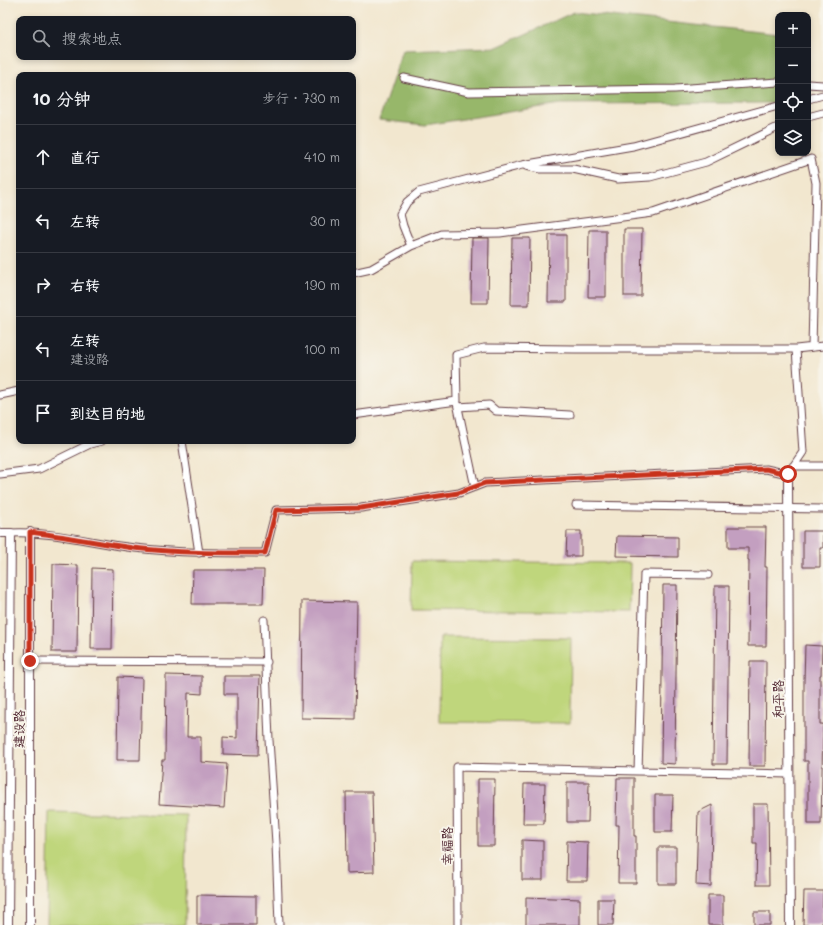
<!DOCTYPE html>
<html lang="zh">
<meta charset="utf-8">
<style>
:root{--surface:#171b24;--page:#20242c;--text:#f1f3f6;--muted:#9ea1a6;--line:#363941}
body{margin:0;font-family:Mali,"LXGW WenKai TC",sans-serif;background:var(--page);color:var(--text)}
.controls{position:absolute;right:12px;top:12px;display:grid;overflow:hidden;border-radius:8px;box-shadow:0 2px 6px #0003}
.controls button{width:36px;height:36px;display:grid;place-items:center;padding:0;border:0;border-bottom:1px solid var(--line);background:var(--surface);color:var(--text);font:20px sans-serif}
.stop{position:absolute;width:12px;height:12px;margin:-9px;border:3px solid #c8321e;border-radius:50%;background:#fff}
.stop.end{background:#c8321e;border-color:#fff;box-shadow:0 1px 4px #0008}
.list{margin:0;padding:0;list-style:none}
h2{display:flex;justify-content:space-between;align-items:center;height:52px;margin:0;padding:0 16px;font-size:17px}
h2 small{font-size:13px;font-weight:400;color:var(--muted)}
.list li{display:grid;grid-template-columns:26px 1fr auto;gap:12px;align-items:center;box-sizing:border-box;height:64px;padding:0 16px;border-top:1px solid var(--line)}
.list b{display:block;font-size:15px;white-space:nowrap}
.list p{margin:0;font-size:13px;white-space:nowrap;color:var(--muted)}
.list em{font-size:13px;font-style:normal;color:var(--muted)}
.icon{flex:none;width:22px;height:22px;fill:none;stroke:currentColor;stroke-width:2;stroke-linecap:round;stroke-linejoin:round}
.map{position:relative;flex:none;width:823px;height:925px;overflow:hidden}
.search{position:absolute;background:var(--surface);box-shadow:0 2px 6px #0003;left:16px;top:16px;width:340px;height:44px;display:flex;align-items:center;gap:10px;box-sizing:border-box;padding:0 14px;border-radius:8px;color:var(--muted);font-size:15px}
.panel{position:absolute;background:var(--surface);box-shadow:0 2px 6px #0003;left:16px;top:72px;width:340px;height:372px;border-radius:8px}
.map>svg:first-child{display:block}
.green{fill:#bfd67b;stroke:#847a53}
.forest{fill:#97b76b;stroke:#706b4b}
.building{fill:#c39fc0}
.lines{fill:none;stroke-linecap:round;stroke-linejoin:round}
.minor-casing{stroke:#633d44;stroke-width:9}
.tertiary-casing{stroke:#633d44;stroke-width:10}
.minor{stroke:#fff;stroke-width:7}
.tertiary{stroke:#fff;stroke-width:8}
.route{stroke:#c8321e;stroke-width:5}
.labels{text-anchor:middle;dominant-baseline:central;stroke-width:4;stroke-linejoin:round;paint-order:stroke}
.street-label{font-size:13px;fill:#4a1f2b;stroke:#f7f3e8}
</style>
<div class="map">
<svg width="823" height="925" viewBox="0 0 823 925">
<rect width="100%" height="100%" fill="#f7f3e8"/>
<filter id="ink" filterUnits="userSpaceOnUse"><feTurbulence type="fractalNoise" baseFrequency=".025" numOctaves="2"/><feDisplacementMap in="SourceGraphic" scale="8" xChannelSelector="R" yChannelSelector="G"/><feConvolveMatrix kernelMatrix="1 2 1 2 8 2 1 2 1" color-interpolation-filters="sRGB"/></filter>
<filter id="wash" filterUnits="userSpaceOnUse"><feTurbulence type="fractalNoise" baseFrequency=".012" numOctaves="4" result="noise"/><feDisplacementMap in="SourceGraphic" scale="16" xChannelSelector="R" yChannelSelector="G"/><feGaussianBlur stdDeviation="0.9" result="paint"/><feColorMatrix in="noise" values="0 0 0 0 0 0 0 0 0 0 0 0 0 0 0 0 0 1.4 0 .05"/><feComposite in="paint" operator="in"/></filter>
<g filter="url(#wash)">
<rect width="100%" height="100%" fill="#f2e7cf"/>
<path class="green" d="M 412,561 L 630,563 L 629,612 L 411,610 Z
M 440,637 L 571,638 L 570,723 L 439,722 Z
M 49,812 L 186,815 L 185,925 L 47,925 Z"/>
<path class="forest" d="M 574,12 L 778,34 L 778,103 L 560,104 L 425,125 L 379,120 L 403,50 L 497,47 Z"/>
<g id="blocks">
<path class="building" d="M 624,229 L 642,229 L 641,296 L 624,296 Z
M 589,230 L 606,230 L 606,297 L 588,297 Z
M 549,235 L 566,235 L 566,302 L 548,302 Z
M 472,238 L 489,238 L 488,303 L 471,303 Z
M 512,238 L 530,238 L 529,305 L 511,305 Z
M 728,527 L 766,527 L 765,567 L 767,567 L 766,646 L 748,646 L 749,560 L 748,560 L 748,548 L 728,548 Z
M 567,531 L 581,531 L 581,556 L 566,556 Z
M 803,531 L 823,531 L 823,548 L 820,548 L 820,567 L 803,567 Z
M 617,536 L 678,537 L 678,557 L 616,556 Z
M 53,564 L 78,565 L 77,652 L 52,652 Z
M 92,568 L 113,569 L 112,649 L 91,649 Z
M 193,570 L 264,570 L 263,604 L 192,604 Z
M 663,585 L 677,585 L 675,764 L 661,763 Z
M 715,586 L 729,586 L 727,764 L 713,764 Z
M 302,601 L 357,602 L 355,719 L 301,718 Z
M 805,645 L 822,646 L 821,675 L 820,675 L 820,724 L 823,724 L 821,824 L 808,824 L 808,761 L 804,761 L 804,681 Z
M 750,661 L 766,661 L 765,766 L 749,766 Z
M 166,675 L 202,676 L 202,694 L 188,693 L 187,737 L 201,737 L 201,762 L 227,764 L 224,808 L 159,804 L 162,760 L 165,760 Z
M 224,676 L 260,676 L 258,755 L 223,754 L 223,737 L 237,738 L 237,694 L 224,694 Z
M 118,677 L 142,678 L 140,760 L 117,760 Z
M 617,778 L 634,778 L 634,836 L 636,836 L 636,883 L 618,883 L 619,825 L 616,825 Z
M 478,779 L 495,779 L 494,846 L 478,846 Z
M 567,782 L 589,782 L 588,822 L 567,822 Z
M 524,784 L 545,784 L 544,824 L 523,824 Z
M 346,792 L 372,792 L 374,872 L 347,873 Z
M 655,795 L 673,795 L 672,832 L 655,832 Z
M 753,804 L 768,804 L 769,885 L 756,885 L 757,843 L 753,843 Z
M 712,805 L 711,886 L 696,885 L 698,812 Z
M 522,840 L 543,841 L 543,880 L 522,880 Z
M 567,841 L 588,842 L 587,881 L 566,881 Z
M 658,847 L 676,847 L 676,884 L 658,884 Z
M 804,891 L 823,891 L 822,925 L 803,925 Z
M 197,895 L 256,896 L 256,925 L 197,925 Z
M 708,895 L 723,895 L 723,925 L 708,925 Z
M 526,897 L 580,899 L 580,925 L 526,925 Z
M 598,899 L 614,899 L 613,925 L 598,925 Z
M 754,912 L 770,912 L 770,925 L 754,925 Z"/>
</g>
</g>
<g filter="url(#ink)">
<use href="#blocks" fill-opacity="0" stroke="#633d44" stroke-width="1"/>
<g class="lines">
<g class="minor-casing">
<path id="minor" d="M 404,78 L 469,92 L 675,89 L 778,82
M 808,84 L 823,85
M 808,99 L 823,95
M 808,117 L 823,113
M 526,166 L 540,169 L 573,169 L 618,179 L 650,177 L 706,162 L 778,127
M 411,246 L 403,226 L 400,214 L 407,202 L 419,192 L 522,165 L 633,146 L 778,106
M 353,273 L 371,269 L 411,246 L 442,234 L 500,233 L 653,213 L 811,159 L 816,183 L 812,347
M 0,395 L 19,391
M 457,403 L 475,487
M 458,407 L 489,405 L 496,411 L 570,415
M 353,415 L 457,401 L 456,355 L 484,348 L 575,349 L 796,349 L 823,346
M 182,441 L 199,553
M 793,466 L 823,466
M 0,474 L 39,469 L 90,444 L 102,441
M 576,505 L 823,509
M 11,533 C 53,531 93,543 135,548 C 178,553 221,553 265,553 L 276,510 L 361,508 L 459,493 L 485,483 L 766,469 L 788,474 L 803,452 L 796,349
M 708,575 L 644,574 L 638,771 L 789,774
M 264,620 L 269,740 L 276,843 L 279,925
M 30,661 L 267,662
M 458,925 L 457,767 L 638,771"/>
</g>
<g class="tertiary-casing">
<path id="tertiary" d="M 788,474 L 790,925
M 0,533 L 11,533 L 8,925
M 30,925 L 30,532"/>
</g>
<use href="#minor" class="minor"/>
<use href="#tertiary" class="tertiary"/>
</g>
</g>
<g class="lines" filter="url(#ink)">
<path class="route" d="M 30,661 L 30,532 C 64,536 98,543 133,548 C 177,553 221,553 265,553 L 276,510 L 361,508 L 458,493 L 485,483 L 766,469 L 788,474"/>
</g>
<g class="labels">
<g class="street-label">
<text transform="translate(777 699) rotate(-90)">和平路</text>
<text transform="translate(18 729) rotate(-90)">建设路</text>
<text transform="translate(446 846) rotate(-90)">幸福路</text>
</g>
</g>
</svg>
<div class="controls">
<button>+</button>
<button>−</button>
<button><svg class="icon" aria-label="locate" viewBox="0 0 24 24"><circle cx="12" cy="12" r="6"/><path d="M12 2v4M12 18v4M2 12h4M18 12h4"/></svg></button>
<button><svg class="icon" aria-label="layers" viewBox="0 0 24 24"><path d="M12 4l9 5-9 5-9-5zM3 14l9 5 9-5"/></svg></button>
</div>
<div class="stop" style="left:788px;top:474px"></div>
<div class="stop end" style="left:30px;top:661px"></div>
<div class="search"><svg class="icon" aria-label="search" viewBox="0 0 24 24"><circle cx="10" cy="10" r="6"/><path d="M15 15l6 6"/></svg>搜索地点</div>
<section class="panel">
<h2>10 分钟<small>步行 · 730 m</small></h2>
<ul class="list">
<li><svg class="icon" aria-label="ahead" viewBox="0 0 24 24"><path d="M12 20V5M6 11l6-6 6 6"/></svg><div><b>直行</b></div><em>410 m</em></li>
<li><svg class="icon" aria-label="left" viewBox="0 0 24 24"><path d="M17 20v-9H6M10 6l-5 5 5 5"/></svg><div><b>左转</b></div><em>30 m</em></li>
<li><svg class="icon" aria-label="right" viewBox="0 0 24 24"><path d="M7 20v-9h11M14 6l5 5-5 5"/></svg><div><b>右转</b></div><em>190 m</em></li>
<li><svg class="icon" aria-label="left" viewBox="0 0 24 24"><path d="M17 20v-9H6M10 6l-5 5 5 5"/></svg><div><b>左转</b><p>建设路</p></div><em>100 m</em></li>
<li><svg class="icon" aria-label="arrive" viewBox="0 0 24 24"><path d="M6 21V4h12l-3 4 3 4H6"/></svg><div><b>到达目的地</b></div></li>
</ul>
</section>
</div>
